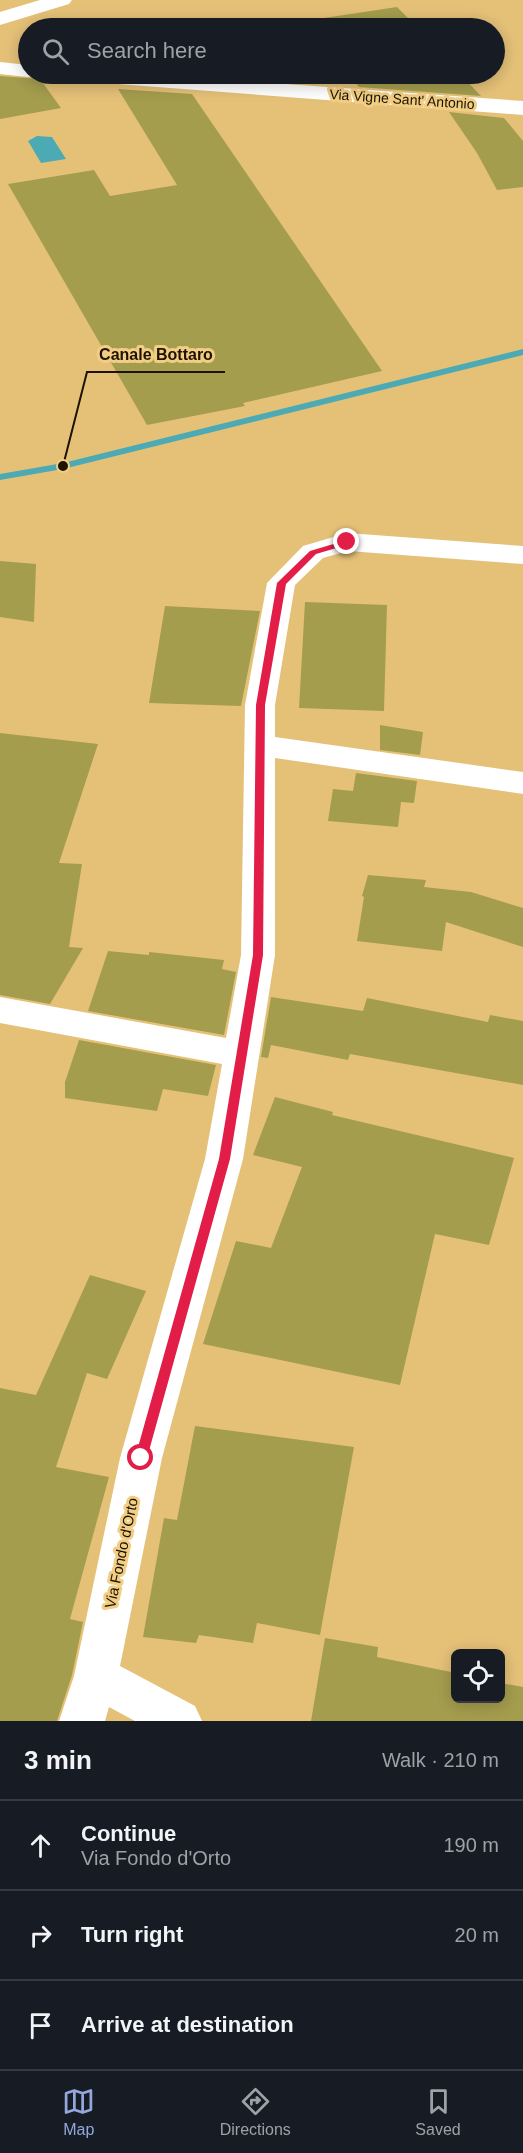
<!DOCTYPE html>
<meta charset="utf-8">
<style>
:root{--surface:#171b24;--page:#20242c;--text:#f1f3f6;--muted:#9ea1a6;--line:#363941;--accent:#94a7db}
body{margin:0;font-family:Arial,sans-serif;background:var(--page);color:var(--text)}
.controls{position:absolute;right:18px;bottom:18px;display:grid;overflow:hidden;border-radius:9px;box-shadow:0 3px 15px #0003}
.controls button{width:54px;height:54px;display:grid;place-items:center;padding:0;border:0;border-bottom:2px solid var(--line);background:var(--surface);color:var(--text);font:30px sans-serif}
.stop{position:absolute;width:18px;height:18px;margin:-14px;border:4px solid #e11d48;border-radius:50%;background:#fff}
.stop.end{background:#e11d48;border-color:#fff;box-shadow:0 2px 6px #0008}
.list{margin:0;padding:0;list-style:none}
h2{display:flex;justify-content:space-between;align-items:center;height:78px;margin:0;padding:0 24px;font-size:26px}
h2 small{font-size:20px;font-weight:400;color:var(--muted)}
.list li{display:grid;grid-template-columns:39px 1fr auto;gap:18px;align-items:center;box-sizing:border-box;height:90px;padding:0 24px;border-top:2px solid var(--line)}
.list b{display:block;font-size:22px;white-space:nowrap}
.list p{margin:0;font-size:20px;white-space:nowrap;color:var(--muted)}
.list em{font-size:20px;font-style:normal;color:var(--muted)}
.icon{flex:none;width:33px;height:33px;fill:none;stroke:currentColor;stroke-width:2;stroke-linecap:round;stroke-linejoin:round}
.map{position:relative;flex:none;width:523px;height:1721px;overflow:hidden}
.search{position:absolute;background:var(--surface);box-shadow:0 3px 15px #0003;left:18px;right:18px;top:18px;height:66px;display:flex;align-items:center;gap:15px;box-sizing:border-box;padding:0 21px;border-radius:33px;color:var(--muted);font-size:22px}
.sheet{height:348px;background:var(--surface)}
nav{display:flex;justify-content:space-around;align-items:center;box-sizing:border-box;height:84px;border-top:2px solid var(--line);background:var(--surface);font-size:16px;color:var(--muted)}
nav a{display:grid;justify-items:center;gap:3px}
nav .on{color:var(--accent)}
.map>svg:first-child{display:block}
.water{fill:#4baab4}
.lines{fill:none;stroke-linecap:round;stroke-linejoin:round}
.stream{fill:#4baab4;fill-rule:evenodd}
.building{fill:#a49d4e}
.minor{fill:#fff;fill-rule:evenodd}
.route{fill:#e11d48}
.labels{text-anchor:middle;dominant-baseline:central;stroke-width:6;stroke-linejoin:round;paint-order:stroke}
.far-street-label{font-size:14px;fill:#1d1300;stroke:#f2ce84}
.street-label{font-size:15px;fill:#1d1300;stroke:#f2ce84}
.leader{fill:none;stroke:#1d1300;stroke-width:2}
.callout-dot{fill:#1d1300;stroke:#f2ce84;stroke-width:2}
.callout-label{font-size:16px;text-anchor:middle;font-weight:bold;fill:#1d1300;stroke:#f2ce84;stroke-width:6;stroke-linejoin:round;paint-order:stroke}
</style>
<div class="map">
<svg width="523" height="1721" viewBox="0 0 523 1721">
<rect width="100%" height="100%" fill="#e5c178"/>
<path class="water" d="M 37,136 L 52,137 L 66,159 L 41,163 L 28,141 Z"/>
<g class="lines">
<path class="stream" d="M 523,349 L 523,355 L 63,469 L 0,480 L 0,474 L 63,463 Z"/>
</g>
<path class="building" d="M 397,7 L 418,28 L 310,28 L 304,21 Z
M 348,74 L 460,74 L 481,96 L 359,87 Z
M 0,76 L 40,79 L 61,108 L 0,119 Z
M 118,89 L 192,94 L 382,371 L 243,403 L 245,406 L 147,425 L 8,184 L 94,170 L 110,196 L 177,185 Z
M 449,112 L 504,118 L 523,141 L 523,187 L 497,190 L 477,153 Z
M 0,561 L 36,564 L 34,622 L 0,617 Z
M 305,602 L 387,605 L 384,711 L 299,708 Z
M 165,606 L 260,611 L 241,706 L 149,703 Z
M 380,725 L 423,732 L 420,755 L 380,750 Z
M 0,733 L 98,744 L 59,863 L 82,864 L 69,947 L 83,948 L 50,1004 L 0,995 Z
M 356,773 L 417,781 L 414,803 L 401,802 L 398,827 L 328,821 L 333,789 L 353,791 Z
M 368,875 L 426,880 L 424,887 L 471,892 L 523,908 L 523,947 L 446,922 L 442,951 L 357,941 L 364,897 L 362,896 Z
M 108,951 L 149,955 L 149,952 L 224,960 L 222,969 L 236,972 L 224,1035 L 88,1011 Z
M 271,997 L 363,1011 L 367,998 L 488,1022 L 490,1015 L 523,1021 L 523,1085 L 350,1054 L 348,1060 L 271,1045 L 268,1058 L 261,1057 Z
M 79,1040 L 216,1065 L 208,1096 L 163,1089 L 157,1111 L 65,1098 L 65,1082 Z
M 275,1097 L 333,1112 L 332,1115 L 514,1158 L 489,1245 L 435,1234 L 400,1385 L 203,1344 L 236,1241 L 271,1248 L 302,1167 L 253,1155 Z
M 90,1275 L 146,1291 L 107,1379 L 87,1373 L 56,1467 L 109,1477 L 70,1619 L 83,1622 L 72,1675 L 57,1721 L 0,1721 L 0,1388 L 36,1395 Z
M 195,1426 L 354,1447 L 320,1635 L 257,1623 L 253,1643 L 199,1635 L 196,1643 L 143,1637 L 164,1518 L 177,1520 Z
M 325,1638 L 378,1647 L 377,1657 L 456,1673 L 456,1698 L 501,1698 L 501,1683 L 523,1687 L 523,1721 L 311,1721 Z"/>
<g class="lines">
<path class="minor" d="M 40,0 L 72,0 L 69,4 L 0,25 L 0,12 Z
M 0,62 L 28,65 L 28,74 L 37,74 L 28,77 L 0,74 Z
M 54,74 L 146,74 L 523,101 L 523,115 L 65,80 L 57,79 Z
M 347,533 L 523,546 L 523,564 L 348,551 L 323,558 L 295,585 L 275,705 L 275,737 L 523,772 L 523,794 L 275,758 L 275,955 L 243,1159 L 162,1458 L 120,1666 L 195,1706 L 202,1721 L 135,1721 L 109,1707 L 105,1721 L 59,1721 L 74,1676 L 120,1458 L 205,1159 L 222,1064 L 0,1023 L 0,997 L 226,1038 L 241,955 L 245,705 L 267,583 L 303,546 Z"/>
</g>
<path class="route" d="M 347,540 L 350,540 L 350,544 L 316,554 L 286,584 L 265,705 L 263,955 L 230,1159 L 147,1458 L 141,1464 L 135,1458 L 219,1159 L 253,955 L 256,705 L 277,583 L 310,551 Z"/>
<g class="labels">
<g class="far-street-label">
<text transform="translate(402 99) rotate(4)">Via Vigne Sant' Antonio</text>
</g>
<g class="street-label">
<text transform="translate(121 1553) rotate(-78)">Via Fondo d'Orto</text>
</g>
</g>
<path class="leader" d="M63 466L87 372H225"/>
<circle class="callout-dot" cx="63" cy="466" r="6"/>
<g class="callout-label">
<text x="156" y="360">Canale Bottaro</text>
</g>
</svg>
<div class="controls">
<button><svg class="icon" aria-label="locate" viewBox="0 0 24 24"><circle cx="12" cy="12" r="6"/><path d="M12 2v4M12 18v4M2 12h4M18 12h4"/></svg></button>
</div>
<div class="stop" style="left:141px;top:1458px"></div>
<div class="stop end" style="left:347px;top:542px"></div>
<div class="search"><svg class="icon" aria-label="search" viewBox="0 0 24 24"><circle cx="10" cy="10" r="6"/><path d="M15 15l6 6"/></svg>Search here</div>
</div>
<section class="sheet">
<h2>3 min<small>Walk · 210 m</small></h2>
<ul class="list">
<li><svg class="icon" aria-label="ahead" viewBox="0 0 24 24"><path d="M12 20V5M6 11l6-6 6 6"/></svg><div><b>Continue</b><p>Via Fondo d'Orto</p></div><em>190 m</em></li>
<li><svg class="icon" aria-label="right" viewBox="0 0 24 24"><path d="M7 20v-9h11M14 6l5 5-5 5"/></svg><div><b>Turn right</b></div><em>20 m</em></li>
<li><svg class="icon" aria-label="arrive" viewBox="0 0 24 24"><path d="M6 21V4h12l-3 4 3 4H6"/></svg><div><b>Arrive at destination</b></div></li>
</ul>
</section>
<nav>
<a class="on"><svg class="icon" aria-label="map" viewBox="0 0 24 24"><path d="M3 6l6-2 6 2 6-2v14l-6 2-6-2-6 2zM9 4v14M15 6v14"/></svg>Map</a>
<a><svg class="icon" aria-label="directions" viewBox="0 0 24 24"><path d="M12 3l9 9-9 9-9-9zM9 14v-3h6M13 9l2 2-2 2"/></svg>Directions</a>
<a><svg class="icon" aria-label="saved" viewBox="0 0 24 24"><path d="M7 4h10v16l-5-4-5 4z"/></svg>Saved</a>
</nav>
